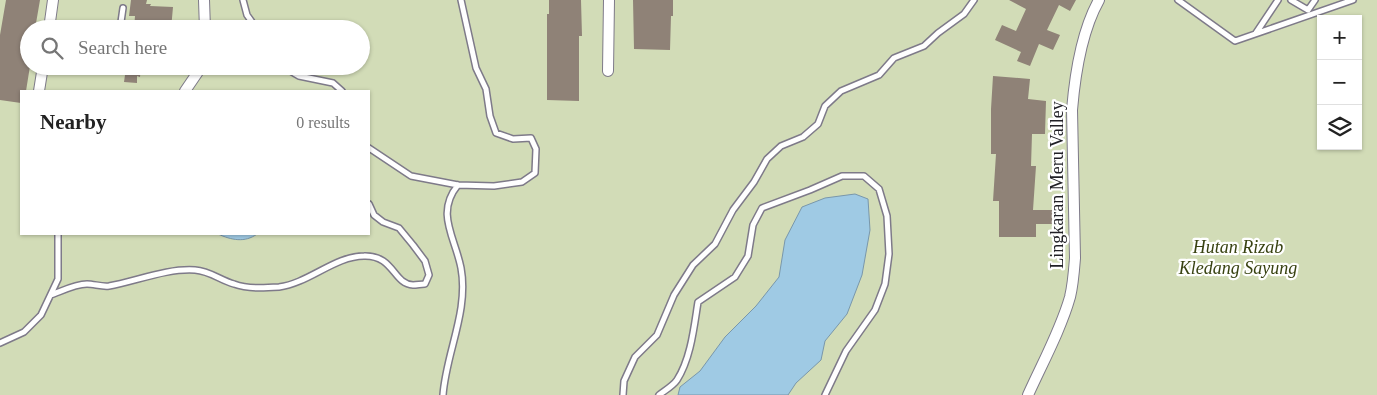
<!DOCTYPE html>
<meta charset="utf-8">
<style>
:root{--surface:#fff;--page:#f2f2f2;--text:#222;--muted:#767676;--line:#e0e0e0}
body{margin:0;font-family:Georgia,serif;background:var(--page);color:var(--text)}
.controls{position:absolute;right:15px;top:15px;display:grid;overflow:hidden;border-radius:0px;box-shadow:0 1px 4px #0004}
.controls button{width:45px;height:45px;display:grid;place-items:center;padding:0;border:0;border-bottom:1px solid var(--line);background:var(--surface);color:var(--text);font:25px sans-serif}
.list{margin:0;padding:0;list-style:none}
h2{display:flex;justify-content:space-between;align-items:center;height:65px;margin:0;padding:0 20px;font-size:21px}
h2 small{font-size:16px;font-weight:400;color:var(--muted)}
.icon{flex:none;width:28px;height:28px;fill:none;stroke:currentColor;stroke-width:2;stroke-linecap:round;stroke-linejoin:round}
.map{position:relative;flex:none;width:1377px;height:395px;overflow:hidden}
.search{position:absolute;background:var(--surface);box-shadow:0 1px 4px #0004;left:20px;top:20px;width:350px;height:55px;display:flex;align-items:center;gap:12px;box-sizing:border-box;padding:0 18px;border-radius:28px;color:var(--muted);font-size:19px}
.panel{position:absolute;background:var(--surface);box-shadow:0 1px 4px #0004;left:20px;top:90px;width:350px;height:145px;border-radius:0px}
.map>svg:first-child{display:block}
.green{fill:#d2dcb7;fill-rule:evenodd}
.water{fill:#9fcae4;stroke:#7997ab}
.building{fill:#8f8277}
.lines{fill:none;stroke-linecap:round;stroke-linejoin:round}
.service-casing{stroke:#7e7a89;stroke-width:8}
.minor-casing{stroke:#7e7a89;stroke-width:12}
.service{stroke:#fff;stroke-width:5}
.minor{stroke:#fff;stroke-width:10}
.labels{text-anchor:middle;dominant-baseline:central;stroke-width:4.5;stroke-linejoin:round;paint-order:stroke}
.street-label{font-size:18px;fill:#212026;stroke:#fff}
.park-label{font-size:18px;font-style:italic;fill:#384211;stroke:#fff}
</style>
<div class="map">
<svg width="1377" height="395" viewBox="0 0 1377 395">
<rect width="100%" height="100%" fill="#f5f2fc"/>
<path class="green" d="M 0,0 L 1377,0 L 1377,395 L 0,395 ZM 1321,19 L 1358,19 L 1358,146 L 1321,146 ZM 29,29 L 361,29 L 361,66 L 29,66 ZM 21,91 L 369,91 L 369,234 L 21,234 Z"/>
<path class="water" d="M 855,194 L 868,199 L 870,230 L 862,275 L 847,314 L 825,341 L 821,360 L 796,383 L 788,395 L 678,395 L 680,387 L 700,371 L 725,337 L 756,306 L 779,277 L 785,240 L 802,207 L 825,198 Z
M 218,234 L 257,234 C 245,243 231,240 218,234 Z"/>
<path class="building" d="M 6,0 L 40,0 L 35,29 L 29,29 L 30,66 L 26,91 L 21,91 L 21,103 L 0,100 L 0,35 Z
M 131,0 L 147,0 L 146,4 L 151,4 L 150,6 L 173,7 L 171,29 L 134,29 L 135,16 L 129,16 Z
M 549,0 L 581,0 L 582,36 L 579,36 L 579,101 L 547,100 L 547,14 L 549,14 Z
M 633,0 L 673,0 L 673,16 L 671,16 L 670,50 L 634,49 Z
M 1009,0 L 1076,0 L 1070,11 L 1059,5 L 1047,30 L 1060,35 L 1053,50 L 1039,44 L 1030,66 L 1017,61 L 1021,52 L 995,40 L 1002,25 L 1016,31 L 1026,9 Z
M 107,66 L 141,66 L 140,77 L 137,76 L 137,83 L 124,82 L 125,75 L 106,73 Z
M 993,76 L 1030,79 L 1028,99 L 1046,101 L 1045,134 L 1032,134 L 1031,166 L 1036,166 L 1033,210 L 1054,210 L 1054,224 L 1036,224 L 1036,237 L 999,237 L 999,201 L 993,201 L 996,154 L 991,154 L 991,109 Z"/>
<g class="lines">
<g class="service-casing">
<path id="service" d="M 243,0 L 247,15 L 257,29
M 1178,0 L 1235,41 L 1353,0
M 1291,0 L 1308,10 L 1315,0
M 50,25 L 73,29
M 120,29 L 123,8
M 1256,33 L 1278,0
M 282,66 L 299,76 L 333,83 L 342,91
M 369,148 L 411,176 L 458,185 L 494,186 L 522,182 L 535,173 L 536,149 L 531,138 L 513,139 L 496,133 L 490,116 L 486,89 L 476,68 L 461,0
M 51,295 C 62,291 75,284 87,284 C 94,284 102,287 109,286 C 136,281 168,268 195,270 C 210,271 220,280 234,284 C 248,289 264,288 279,287 C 309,283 335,256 364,256 C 394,255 393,284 413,285 C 417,285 421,284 425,284 L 429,275 L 425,261 L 413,245 L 399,228 L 383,222 L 374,215 L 369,204
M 0,343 L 24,332 L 41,315 L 58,279 L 58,234
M 443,395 C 446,353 469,311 461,268 C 455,237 435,213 458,185
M 623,395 L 624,381 L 635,357 L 657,335 L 674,295 L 693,265 L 715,244 L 733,210 L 754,182 L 767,159 L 781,146 L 803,137 L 818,124 L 825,106 L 841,91 L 879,75 L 894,58 L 924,46 L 938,33 L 964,14 L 974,0
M 659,395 C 664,391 673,386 677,380 C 691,358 694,327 698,302 L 735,277 L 748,256 L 753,225 L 762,208 L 810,190 L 842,176 L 864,176 L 879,189 L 887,216 L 889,254 L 885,284 L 875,310 L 846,351 L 825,395"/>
</g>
<g class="minor-casing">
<path id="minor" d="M 204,0 L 205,29
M 49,29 L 53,0
M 608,71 L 609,0
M 39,91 L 43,66
M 185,91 L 202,66
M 1028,395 C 1042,364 1061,329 1070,297 C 1073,285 1074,271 1075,258 L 1072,110 C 1075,74 1081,32 1099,0"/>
</g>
<use href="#service" class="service"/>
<use href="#minor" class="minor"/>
</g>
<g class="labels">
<g class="street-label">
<text transform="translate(1057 185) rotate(-90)">Lingkaran Meru Valley</text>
</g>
<g class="park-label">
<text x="1238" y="247">Hutan Rizab<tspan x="1238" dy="21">Kledang Sayung</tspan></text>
</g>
</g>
</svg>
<div class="controls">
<button>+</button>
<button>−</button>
<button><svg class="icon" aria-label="layers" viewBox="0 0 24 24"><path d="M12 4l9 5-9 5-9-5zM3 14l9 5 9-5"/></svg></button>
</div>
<div class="search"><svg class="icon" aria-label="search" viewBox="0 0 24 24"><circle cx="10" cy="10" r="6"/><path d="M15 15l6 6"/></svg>Search here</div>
<section class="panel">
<h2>Nearby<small>0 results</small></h2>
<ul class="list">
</ul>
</section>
</div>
